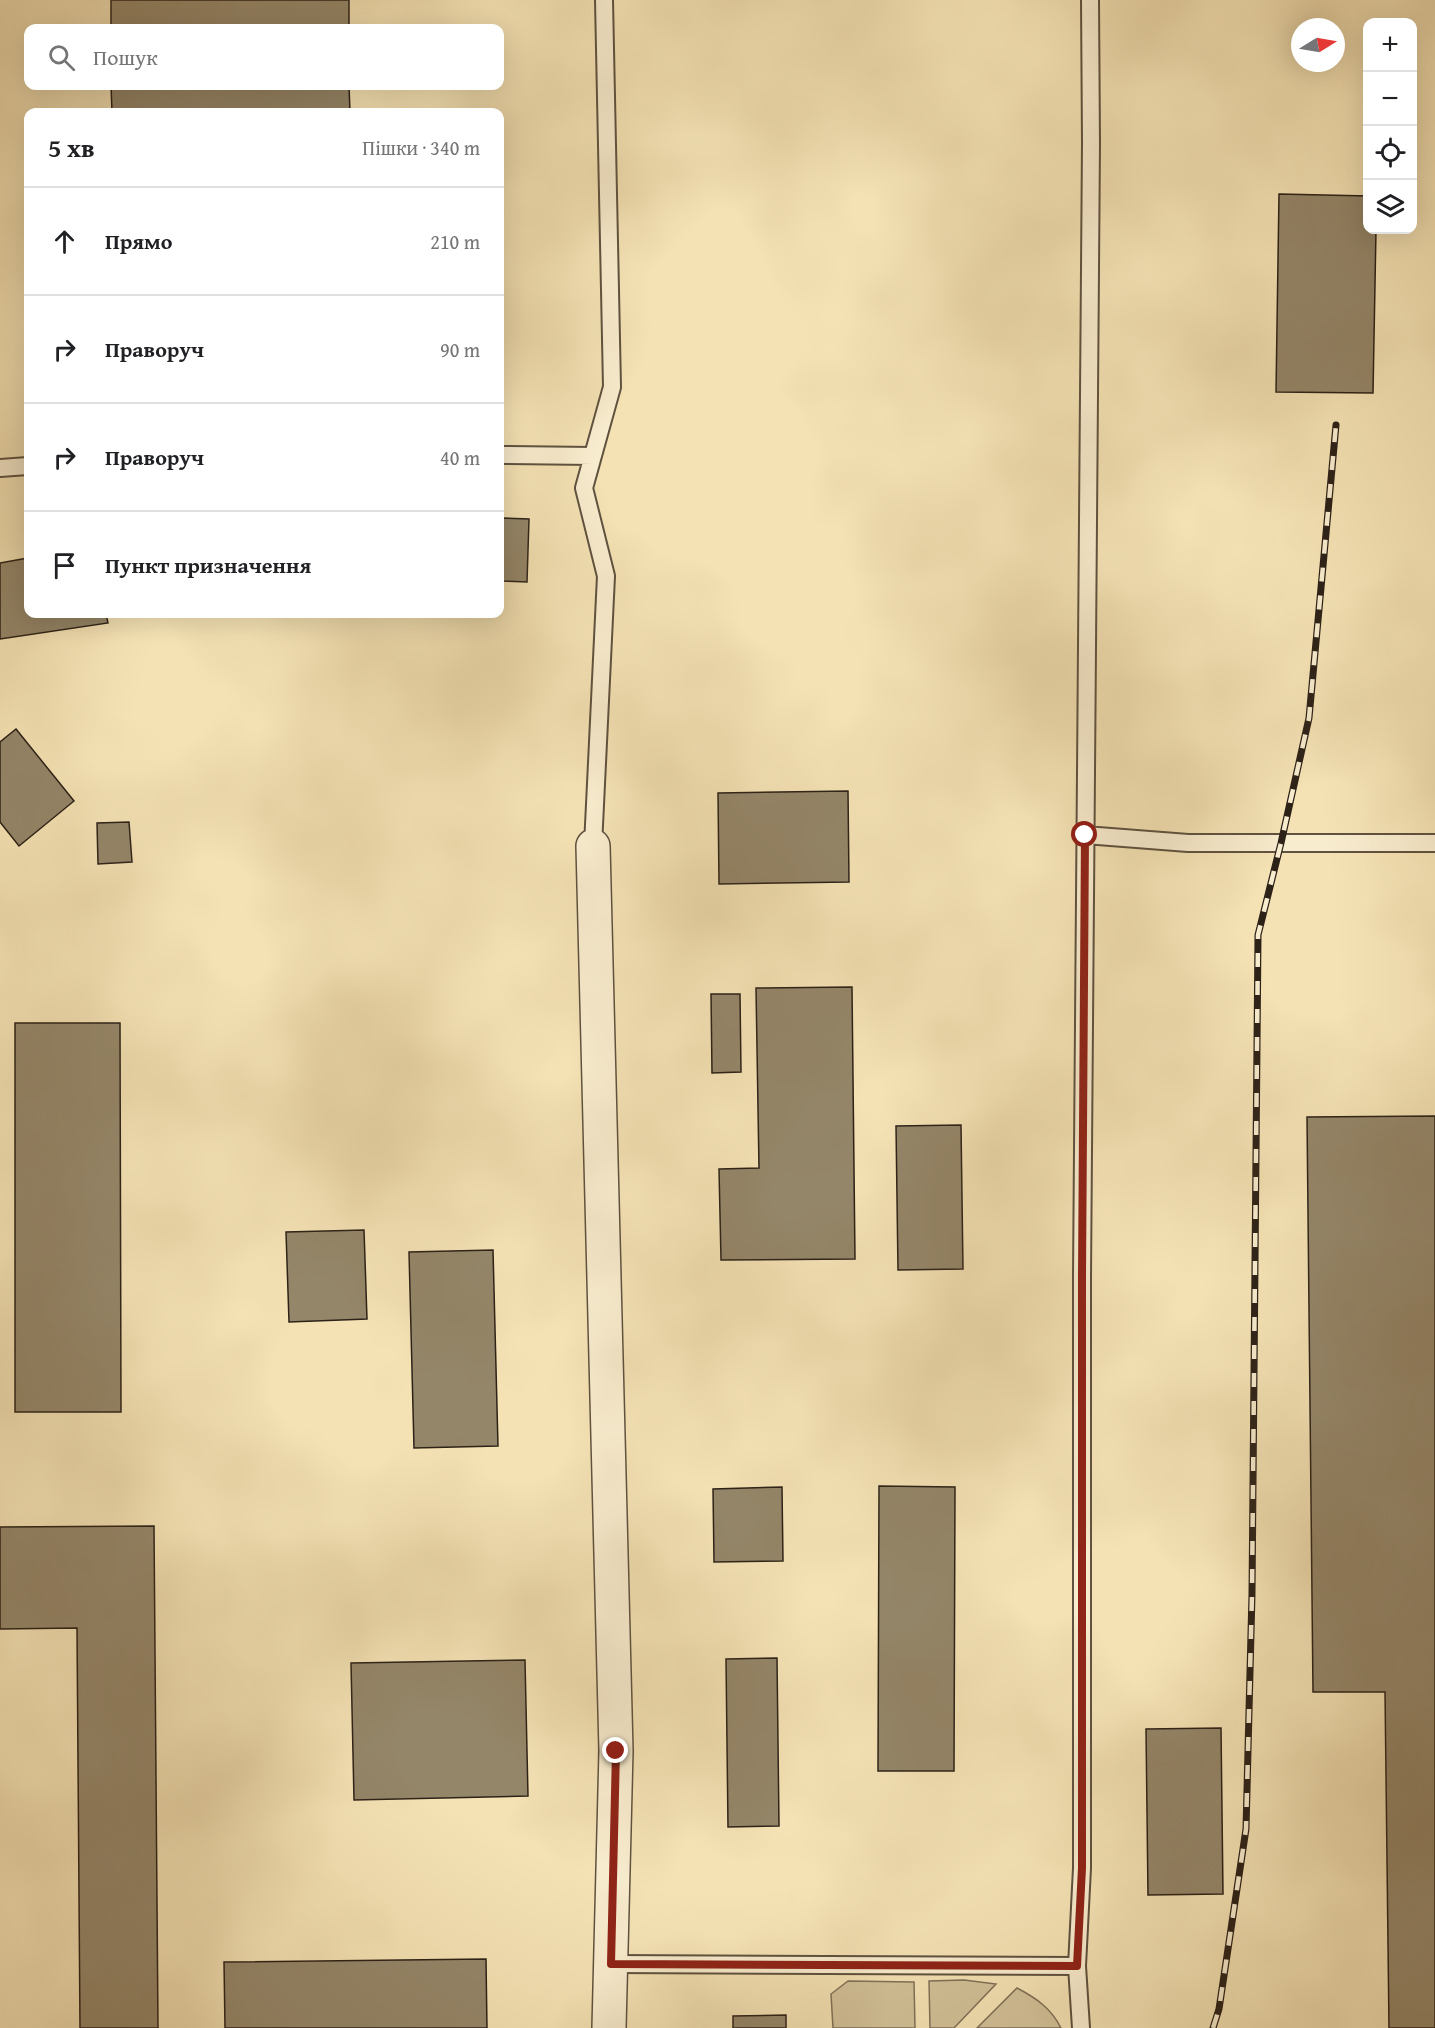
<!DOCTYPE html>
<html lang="uk">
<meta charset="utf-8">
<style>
:root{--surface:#fff;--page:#f6f6f6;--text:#202124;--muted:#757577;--line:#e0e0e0}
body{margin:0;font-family:"Gentium Book Plus",serif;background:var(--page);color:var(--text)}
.controls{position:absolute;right:18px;top:18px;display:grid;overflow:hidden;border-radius:12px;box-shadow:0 6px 24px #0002}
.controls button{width:54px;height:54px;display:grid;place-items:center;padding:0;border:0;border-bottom:2px solid var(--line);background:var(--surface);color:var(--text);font:30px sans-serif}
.compass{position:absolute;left:1291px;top:18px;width:54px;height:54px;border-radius:50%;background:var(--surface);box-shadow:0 6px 24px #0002;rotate:79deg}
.stop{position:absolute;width:18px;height:18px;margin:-14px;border:4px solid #8f2418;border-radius:50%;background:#fff}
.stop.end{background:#8f2418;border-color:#fff;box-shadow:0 2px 6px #0008}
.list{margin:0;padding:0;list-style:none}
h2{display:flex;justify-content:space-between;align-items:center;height:78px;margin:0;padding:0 24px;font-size:26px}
h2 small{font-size:20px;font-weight:400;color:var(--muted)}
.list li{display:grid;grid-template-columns:39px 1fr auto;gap:18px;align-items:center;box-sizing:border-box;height:108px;padding:0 24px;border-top:2px solid var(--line)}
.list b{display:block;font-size:22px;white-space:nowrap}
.list em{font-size:20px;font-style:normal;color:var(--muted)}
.icon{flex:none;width:33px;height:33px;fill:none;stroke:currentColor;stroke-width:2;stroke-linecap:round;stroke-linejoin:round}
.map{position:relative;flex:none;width:1435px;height:2028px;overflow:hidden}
.search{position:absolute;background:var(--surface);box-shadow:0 6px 24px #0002;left:24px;top:24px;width:480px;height:66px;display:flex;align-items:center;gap:15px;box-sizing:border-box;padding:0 21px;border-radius:12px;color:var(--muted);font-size:22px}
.panel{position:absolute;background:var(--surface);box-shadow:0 6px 24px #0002;left:24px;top:108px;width:480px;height:510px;border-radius:12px}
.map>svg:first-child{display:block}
.green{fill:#d2c199;stroke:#807258;stroke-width:1.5}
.building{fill:#948669;stroke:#2d2218;stroke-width:1.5}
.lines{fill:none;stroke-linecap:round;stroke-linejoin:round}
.service-casing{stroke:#5f523f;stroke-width:20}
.minor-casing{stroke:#5f523f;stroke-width:36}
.service{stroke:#f8ecce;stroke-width:16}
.minor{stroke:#f8ecce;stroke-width:33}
.rail-casing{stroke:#2d2218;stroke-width:7}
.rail{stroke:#f8ecce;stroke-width:4.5;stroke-dasharray:14;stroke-linecap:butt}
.route{stroke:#8f2418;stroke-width:8}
</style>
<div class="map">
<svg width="1435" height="2028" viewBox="0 0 1435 2028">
<rect width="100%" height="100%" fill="#f4e2b4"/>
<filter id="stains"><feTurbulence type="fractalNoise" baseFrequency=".00333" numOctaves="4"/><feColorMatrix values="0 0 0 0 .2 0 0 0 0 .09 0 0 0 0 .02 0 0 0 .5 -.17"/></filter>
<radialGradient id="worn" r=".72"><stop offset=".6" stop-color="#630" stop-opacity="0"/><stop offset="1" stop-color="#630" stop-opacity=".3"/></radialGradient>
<path class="green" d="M 964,1980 L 996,1984 L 954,2028 L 930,2028 L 929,1981 Z
M 848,1981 L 914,1982 L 915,2028 L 833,2028 L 831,1994 Z
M 1017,1988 C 1036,1998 1051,2008 1061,2028 L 977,2028 Z"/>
<path class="building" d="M 111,0 L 349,0 L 349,28 L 111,28 Z
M 111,86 L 349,86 L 350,112 L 112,112 Z
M 1279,194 L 1368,196 L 1368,230 L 1376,230 L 1373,393 L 1276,392 Z
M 500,518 L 529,519 L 527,582 L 500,581 Z
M 28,558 L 28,614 L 106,614 L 108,623 L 0,639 L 0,563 Z
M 16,729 L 74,801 L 19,846 L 0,822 L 0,742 Z
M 848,791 L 849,882 L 719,884 L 718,793 Z
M 129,822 L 132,862 L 98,864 L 97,823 Z
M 852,987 L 855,1259 L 721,1260 L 719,1169 L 759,1168 L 756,988 Z
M 711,994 L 740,994 L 741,1072 L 712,1073 Z
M 15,1023 L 120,1023 L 121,1412 L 15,1412 Z
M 1435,1116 L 1435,2028 L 1389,2028 L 1385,1692 L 1313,1692 L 1307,1117 Z
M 961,1125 L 963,1269 L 898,1270 L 896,1126 Z
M 364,1230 L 367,1319 L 289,1322 L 286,1232 Z
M 493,1250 L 498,1446 L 414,1448 L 409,1252 Z
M 879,1486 L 955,1487 L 954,1771 L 878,1771 Z
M 782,1487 L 783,1561 L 714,1562 L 713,1489 Z
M 154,1526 L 158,2028 L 80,2028 L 77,1628 L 0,1629 L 0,1527 Z
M 777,1658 L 779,1826 L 728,1827 L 726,1659 Z
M 525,1660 L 528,1796 L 354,1800 L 351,1663 Z
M 1221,1728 L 1223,1894 L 1148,1895 L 1146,1729 Z
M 486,1959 L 487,2028 L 225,2028 L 224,1962 Z
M 786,2015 L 786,2028 L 733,2028 L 733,2016 Z"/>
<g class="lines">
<g class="service-casing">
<path id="service" d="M 500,455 L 593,456
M 0,468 L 28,466
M 1085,835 L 1188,843 L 1435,843
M 593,846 L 606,576 L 584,488 L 612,387 L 604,0
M 611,1964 L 1077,1966 L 1081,2028
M 1077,1966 L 1082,1868 L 1082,1276 L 1091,143 L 1090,0"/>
</g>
<g class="minor-casing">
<path id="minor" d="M 593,846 L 616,1751 L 609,2028"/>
</g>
<use href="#service" class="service"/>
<use href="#minor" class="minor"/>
<g class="rail-casing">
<path id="rail" d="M 1213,2028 L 1219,2009 L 1246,1829 L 1252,1594 L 1258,935 L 1281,843 L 1309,718 L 1336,425"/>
</g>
<use href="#rail" class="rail"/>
</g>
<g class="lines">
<path class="route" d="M 616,1751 L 611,1964 L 1077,1966 L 1082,1868 L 1082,1276 L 1085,835"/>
</g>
<rect width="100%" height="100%" filter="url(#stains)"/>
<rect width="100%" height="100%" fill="url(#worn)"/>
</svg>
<div class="controls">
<button>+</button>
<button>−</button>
<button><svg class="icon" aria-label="locate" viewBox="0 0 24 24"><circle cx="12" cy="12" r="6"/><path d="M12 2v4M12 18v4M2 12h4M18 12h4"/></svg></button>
<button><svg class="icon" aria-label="layers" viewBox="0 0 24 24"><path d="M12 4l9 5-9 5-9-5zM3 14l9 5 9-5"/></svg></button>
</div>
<svg class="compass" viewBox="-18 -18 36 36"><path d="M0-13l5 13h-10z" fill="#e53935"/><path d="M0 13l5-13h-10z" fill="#757577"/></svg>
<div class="stop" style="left:1085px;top:835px"></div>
<div class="stop end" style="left:616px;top:1751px"></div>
<div class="search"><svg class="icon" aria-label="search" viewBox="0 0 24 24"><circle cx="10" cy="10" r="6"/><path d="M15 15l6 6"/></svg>Пошук</div>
<section class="panel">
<h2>5 хв<small>Пішки · 340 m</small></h2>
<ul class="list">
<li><svg class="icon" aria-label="ahead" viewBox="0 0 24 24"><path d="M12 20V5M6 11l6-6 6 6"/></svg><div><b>Прямо</b></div><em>210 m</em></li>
<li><svg class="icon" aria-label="right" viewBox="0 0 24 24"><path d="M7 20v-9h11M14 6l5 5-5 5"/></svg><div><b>Праворуч</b></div><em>90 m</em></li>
<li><svg class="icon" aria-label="right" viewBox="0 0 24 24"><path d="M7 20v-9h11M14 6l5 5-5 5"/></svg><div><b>Праворуч</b></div><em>40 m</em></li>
<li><svg class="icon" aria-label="arrive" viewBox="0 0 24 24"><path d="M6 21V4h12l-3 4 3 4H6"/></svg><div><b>Пункт призначення</b></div></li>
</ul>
</section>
</div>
